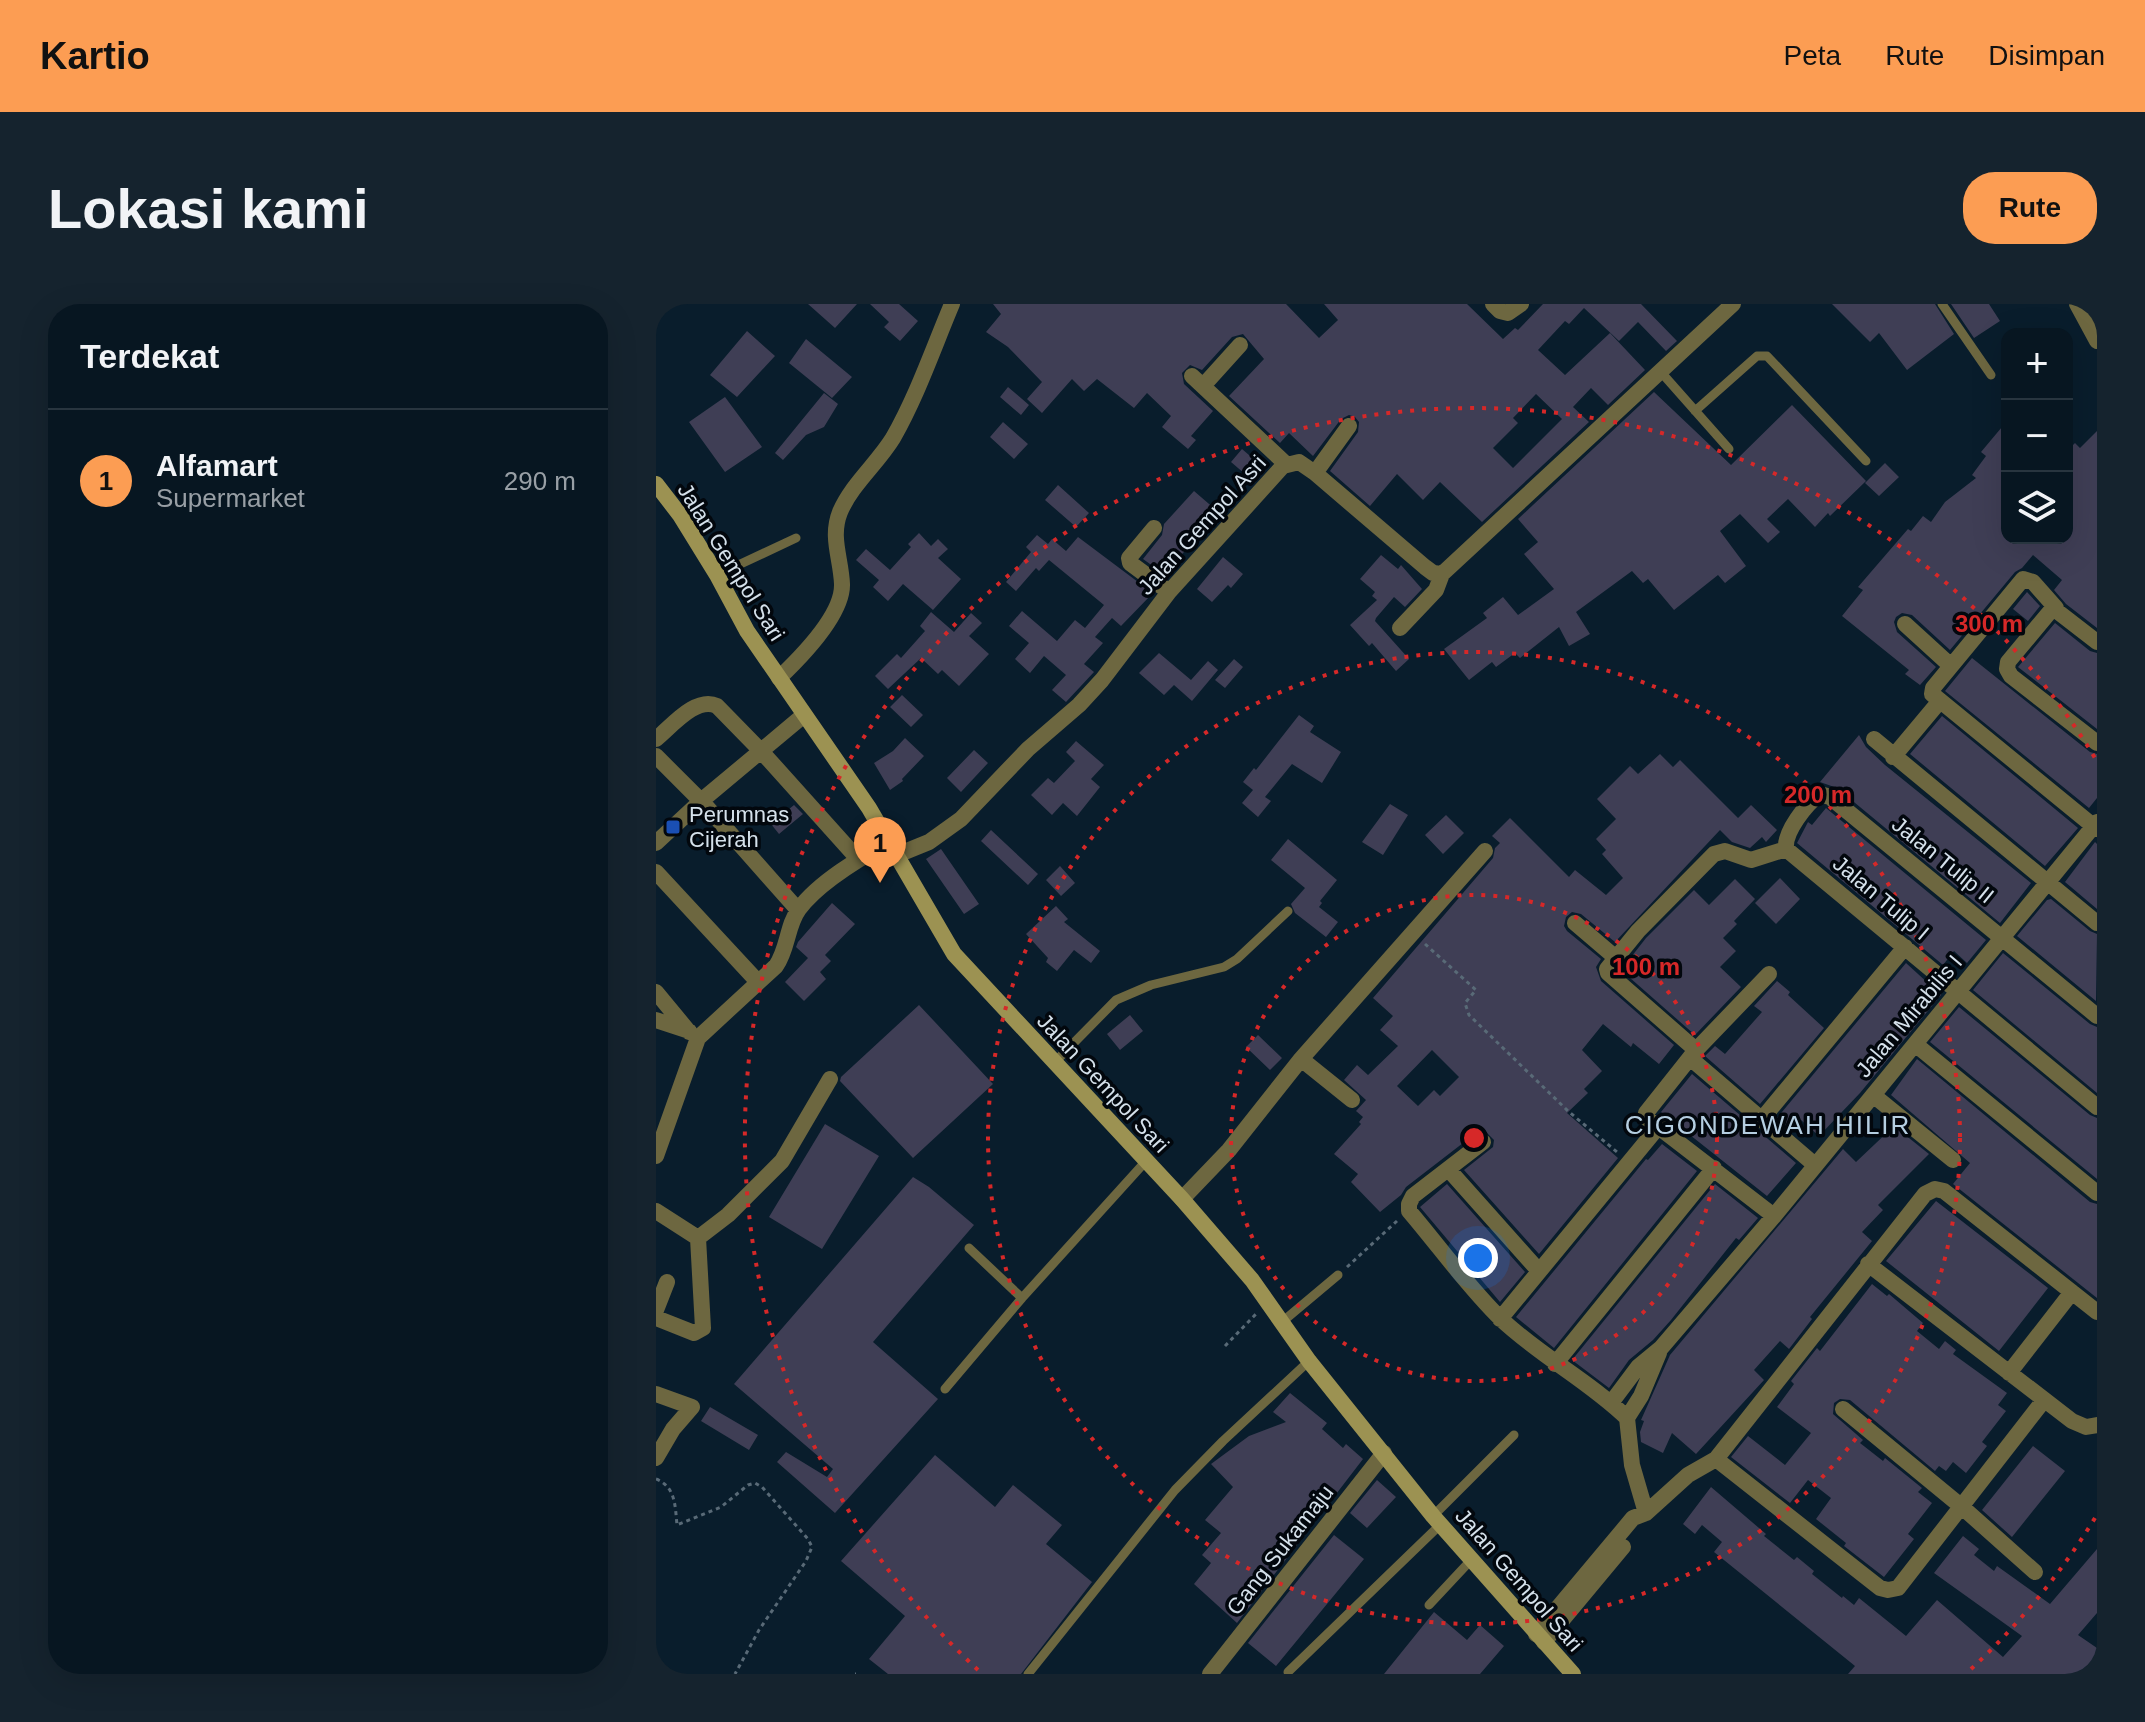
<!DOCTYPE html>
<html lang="id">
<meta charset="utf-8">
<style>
:root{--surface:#071621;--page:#15232e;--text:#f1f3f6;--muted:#989fa5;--line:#28353f;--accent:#fc9d53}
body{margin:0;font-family:Helvetica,sans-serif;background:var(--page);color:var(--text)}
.controls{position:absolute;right:24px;top:24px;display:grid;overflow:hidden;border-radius:16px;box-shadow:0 8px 32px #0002}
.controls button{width:72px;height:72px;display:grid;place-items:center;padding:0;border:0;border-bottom:2px solid var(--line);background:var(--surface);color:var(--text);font:40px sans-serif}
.you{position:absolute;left:822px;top:954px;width:28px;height:28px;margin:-20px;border:6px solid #fff;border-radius:50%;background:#1a73e8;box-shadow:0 0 0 12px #1a73e833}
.badge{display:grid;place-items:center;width:52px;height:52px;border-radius:50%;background:var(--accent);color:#111;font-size:26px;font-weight:700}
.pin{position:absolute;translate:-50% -66px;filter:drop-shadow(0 2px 4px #0008)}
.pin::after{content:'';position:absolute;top:42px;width:28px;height:24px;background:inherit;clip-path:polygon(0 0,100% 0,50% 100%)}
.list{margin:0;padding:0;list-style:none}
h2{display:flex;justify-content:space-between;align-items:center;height:104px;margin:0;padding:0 32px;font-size:34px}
h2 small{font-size:26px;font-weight:400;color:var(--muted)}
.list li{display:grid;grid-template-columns:52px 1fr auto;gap:24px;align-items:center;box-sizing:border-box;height:144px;padding:0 32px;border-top:2px solid var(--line)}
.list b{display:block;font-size:30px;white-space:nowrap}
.list p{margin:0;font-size:26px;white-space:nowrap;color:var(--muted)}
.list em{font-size:26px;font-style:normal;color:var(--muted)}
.icon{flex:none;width:44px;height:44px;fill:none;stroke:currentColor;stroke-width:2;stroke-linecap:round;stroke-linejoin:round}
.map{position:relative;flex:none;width:1441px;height:1370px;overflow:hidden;border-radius:32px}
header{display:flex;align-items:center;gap:48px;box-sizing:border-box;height:112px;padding:0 40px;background:var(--accent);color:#111}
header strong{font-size:38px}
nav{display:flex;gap:44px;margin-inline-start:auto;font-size:28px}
.intro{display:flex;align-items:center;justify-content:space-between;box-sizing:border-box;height:192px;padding:0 48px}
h1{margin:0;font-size:56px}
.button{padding:20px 36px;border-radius:32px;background:var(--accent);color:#111;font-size:28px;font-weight:700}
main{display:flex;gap:48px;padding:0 48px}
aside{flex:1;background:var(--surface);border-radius:32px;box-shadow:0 8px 32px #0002}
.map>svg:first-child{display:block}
.building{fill:#3f3e55;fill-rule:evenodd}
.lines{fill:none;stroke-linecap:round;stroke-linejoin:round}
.path{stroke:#596a77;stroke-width:3;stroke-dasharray:4 4;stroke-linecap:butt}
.lane{stroke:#6d6740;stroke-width:9}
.street{stroke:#6d6740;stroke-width:16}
.secondary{stroke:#9c9252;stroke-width:16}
.ring{fill:none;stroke:#d62828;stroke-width:4;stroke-dasharray:4 8}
.transit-dot{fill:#1a4fb4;stroke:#02070d;stroke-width:3}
.labels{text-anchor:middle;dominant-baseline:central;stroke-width:7;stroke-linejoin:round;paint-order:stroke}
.street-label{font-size:22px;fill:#d5e1eb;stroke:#02070d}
.poi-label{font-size:22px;fill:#d5e1eb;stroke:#02070d;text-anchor:start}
.quarter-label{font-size:26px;letter-spacing:2px;fill:#b5cee1;stroke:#02070d}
.centre{fill:#d62828;stroke:#02070d;stroke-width:4}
.ring-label{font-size:24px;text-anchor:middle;font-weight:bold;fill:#d62828;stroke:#02070d;stroke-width:7;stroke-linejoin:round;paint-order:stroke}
</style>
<header>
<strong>Kartio</strong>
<nav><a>Peta</a><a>Rute</a><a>Disimpan</a></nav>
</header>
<div class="intro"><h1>Lokasi kami</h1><a class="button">Rute</a></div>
<main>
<aside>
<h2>Terdekat<small></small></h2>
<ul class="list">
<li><span class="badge">1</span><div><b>Alfamart</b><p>Supermarket</p></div><em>290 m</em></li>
</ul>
</aside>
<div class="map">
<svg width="1441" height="1370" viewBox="0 0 1441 1370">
<rect width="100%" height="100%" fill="#091d2c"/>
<path class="building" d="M 152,0 L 201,0 L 179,24 Z
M 214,0 L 243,0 L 262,17 L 244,37 L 228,23 L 233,18 Z
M 337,0 L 630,0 L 663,34 L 682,16 L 668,0 L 811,0 L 847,35 L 859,24 L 862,26 L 887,0 L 985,0 L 1021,37 L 1010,47 L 982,18 L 963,37 L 928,4 L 913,20 L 909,17 L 882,46 L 909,71 L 954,29 L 989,66 L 952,101 L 935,84 L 917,103 L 933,118 L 826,218 L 784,178 L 767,196 L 741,170 L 714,202 L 674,167 L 702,128 L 703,118 L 699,113 L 693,111 L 685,115 L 657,152 L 633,129 L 624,139 L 573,92 L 608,55 L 587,30 L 576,33 L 546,66 L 534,61 L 526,69 L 528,80 L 557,107 L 535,132 L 540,136 L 532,145 L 506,123 L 515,112 L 491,89 L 478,104 L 441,75 L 428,87 L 416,75 L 386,109 L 371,95 L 386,78 L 352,43 L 330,28 L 345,10 ZM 880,90 L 906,115 L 857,164 L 837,144 L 862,119 L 857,114 Z
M 1176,0 L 1279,0 L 1298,30 L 1251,66 L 1223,29 L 1214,38 Z
M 1295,0 L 1333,0 L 1344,17 L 1318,34 Z
M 91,27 L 119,52 L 81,93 L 54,71 Z
M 150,35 L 196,73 L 176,94 L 133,59 Z
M 352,83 L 373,101 L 365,111 L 344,93 Z
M 998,88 L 1075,161 L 1136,101 L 1210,177 L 1174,212 L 1172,209 L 1159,223 L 1132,195 L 1111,215 L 1124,228 L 1112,239 L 1084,210 L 1064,227 L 1090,262 L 1069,279 L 1062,271 L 1018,306 L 992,275 L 987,279 L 976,267 L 920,308 L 934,330 L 913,342 L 903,323 L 864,354 L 859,349 L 840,363 L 836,358 L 813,376 L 788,345 L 831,314 L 827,309 L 847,293 L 862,311 L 898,285 L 868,250 L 882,238 L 862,215 Z
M 168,89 L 182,100 L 168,123 L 150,131 L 127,156 L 119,149 Z
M 69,93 L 106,143 L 69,168 L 33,118 Z
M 1351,117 L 1351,234 L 1411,234 L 1411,147 L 1419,139 L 1424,144 L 1441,127 L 1441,324 L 1410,300 L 1398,286 L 1406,276 L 1377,251 L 1366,264 L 1359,268 L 1294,346 L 1256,311 L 1246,309 L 1240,313 L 1238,318 L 1241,328 L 1280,363 L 1264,381 L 1249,370 L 1253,366 L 1186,312 L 1207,286 L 1202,283 L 1252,225 L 1255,227 L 1267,212 L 1275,218 L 1289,198 L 1320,174 L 1316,171 L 1330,152 L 1325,148 Z
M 347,118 L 372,140 L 358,155 L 334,133 Z
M 586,145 L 607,163 L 596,176 L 575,158 Z
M 1229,159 L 1243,173 L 1223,192 L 1209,179 Z
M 402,181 L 433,209 L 420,223 L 389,196 Z
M 538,187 L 567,212 L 550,230 L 547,227 L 508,270 L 487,255 L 506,231 L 508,220 Z
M 263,229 L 275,242 L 282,235 L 292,245 L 282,254 L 305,275 L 277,306 L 247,280 L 232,297 L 217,283 L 223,276 L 200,256 L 210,245 L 234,266 L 255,243 L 252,240 Z
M 381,231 L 392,240 L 396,235 L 410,247 L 422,233 L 494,287 L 492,289 L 495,291 L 465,322 L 456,314 L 439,333 L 447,339 L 428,360 L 438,368 L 410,398 L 396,386 L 410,371 L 388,352 L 374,369 L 359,355 L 373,339 L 353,322 L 366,307 L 401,337 L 419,316 L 429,324 L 448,301 L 393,256 L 383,267 L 380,264 L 360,287 L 350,278 L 375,248 L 370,243 Z
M 725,251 L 742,265 L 745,261 L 766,285 L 749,303 L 738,293 L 720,314 L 719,317 L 753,355 L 740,367 L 716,339 L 713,342 L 694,321 L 721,296 L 716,292 L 719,288 L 704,275 Z
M 567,253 L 587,270 L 575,284 L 572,281 L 556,298 L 541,285 Z
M 1371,288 L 1384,302 L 1372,317 L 1357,305 Z
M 275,308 L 298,328 L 315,309 L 326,319 L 313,332 L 333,350 L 303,382 L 286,366 L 282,370 L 265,354 L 232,385 L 219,372 L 241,350 L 245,354 L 269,327 L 264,322 Z
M 1399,319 L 1434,347 L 1441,349 L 1441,425 L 1362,363 Z
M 503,349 L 535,376 L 552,357 L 562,366 L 536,397 L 518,381 L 508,391 L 483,369 Z
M 1316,354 L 1434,448 L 1441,450 L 1441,494 L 1433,504 L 1289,387 Z
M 578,355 L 587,363 L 569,384 L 559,376 Z
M 246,391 L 267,411 L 255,423 L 234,403 Z
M 643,411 L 658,422 L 654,428 L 685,448 L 666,479 L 636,460 L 609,493 L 615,497 L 602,513 L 586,499 L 597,486 L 587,478 L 598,464 L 600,466 Z
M 1286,412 L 1422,524 L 1389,562 L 1254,450 Z
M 1203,431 L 1210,443 L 1229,461 L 1375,579 L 1344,619 L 1181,484 L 1164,478 Z
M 249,434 L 268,452 L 246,475 L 247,477 L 234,486 L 218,459 L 237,447 Z
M 420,437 L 448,461 L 435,475 L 444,483 L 421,512 L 407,499 L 396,511 L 375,491 L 392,474 L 398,479 L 419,457 L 410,448 Z
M 318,446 L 332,459 L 305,488 L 291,474 Z
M 1004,450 L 1017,463 L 1024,456 L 1082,514 L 1095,501 L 1121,526 L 1110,538 L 1106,533 L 1094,544 L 1076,538 L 1064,526 L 959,638 L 925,610 L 916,608 L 910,613 L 908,622 L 911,627 L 945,655 L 940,663 L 945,677 L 1018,741 L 1003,760 L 977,739 L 975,743 L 947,720 L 926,746 L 946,767 L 928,785 L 932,789 L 911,809 L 962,854 L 883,950 L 808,866 L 837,843 L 838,836 L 830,828 L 820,829 L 750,883 L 745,891 L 724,908 L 695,878 L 702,870 L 678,850 L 705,820 L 703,818 L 707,813 L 700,807 L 710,796 L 688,776 L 701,761 L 712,771 L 742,742 L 724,726 L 737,712 L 717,694 L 837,554 L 839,544 L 844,539 L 836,532 L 854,514 L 913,573 L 919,566 L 950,591 L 967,574 L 946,550 L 950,546 L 940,535 L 960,515 L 941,495 L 974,462 L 982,470 ZM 776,746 L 803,773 L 784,792 L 778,786 L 762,802 L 741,782 Z
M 734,500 L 752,511 L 727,551 L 706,538 Z
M 138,501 L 147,510 L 123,530 L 115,520 Z
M 1170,504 L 1330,636 L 1311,659 L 1298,647 L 1287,661 L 1141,539 L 1152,518 L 1156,521 Z
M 790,511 L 808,529 L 787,550 L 769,531 Z
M 335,526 L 382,570 L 372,581 L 325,537 Z
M 632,535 L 681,576 L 664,597 L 666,599 L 663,603 L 682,618 L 670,633 L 639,609 L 635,600 L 649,584 L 615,556 Z
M 1439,538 L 1441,540 L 1441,605 L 1409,578 Z
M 285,545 L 323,600 L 308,610 L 270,555 Z
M 404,562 L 419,579 L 405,592 L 390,576 Z
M 1124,574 L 1144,595 L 1120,620 L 1099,599 Z
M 1079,575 L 1099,595 L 1078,617 L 1081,620 L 1067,634 L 1080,647 L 1064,663 L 1085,683 L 1039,731 L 965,666 L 990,634 L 1038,586 L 1053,601 Z
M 1395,595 L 1434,627 L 1441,630 L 1440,697 L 1361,632 L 1391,596 Z
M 176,599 L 199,620 L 169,651 L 175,657 L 164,668 L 170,675 L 148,697 L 129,678 L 152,654 L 140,643 L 142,638 Z
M 400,602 L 412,615 L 408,618 L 444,647 L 435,659 L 418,646 L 401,667 L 390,658 L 392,654 L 370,630 Z
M 1347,649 L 1434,720 L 1441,723 L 1441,789 L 1317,686 Z
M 1250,659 L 1285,691 L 1204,789 L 1163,832 L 1145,816 L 1136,827 L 1121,814 Z
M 1121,677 L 1134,688 L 1132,691 L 1168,724 L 1104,800 L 1049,752 L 1059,742 L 1069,750 L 1106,708 L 1098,702 Z
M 263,701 L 337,780 L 257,854 L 184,777 L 185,773 Z
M 1303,703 L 1434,811 L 1441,814 L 1441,875 L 1274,738 Z
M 474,711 L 487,727 L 464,746 L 451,730 Z
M 602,731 L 626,754 L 614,766 L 590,743 Z
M 1261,755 L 1434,898 L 1441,900 L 1441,994 L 1297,880 L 1314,859 L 1235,791 Z
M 1036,770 L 1140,859 L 1111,892 L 1005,808 Z
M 169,820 L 223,852 L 166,945 L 113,913 Z
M 1238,822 L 1273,850 L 1222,901 L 1227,906 L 1206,928 L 1216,937 L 1154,1013 L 1156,1015 L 1133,1045 L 1124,1037 L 1098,1066 L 1108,1076 L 1040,1150 L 1016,1129 L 1007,1149 L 985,1138 L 984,1128 L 988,1117 L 985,1116 L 1014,1051 L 1187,845 L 1200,858 Z
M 1006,840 L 1041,867 L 898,1044 L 860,1013 L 990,855 L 992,856 Z
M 257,873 L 273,883 L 318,921 L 217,1038 L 282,1095 L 179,1209 L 121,1158 L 130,1148 L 171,1173 L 177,1165 L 78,1080 Z
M 791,880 L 869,968 L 844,998 L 764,903 Z
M 1059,880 L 1102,914 L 1083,936 L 1080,934 L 1015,1016 L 997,1036 L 973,1056 L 953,1084 L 916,1056 Z
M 1280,897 L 1392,984 L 1343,1047 L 1230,957 Z
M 1216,980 L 1231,992 L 1233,990 L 1267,1019 L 1261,1027 L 1283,1045 L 1289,1037 L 1300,1046 L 1297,1050 L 1351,1089 L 1342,1101 L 1350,1107 L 1326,1138 L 1331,1142 L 1310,1169 L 1297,1158 L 1290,1167 L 1283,1162 L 1279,1167 L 1194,1096 L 1184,1095 L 1178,1099 L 1177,1110 L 1207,1136 L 1204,1139 L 1227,1157 L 1229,1154 L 1266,1184 L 1262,1188 L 1276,1199 L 1252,1230 L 1258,1235 L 1228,1273 L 1188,1242 L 1190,1239 L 1160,1215 L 1175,1194 L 1152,1176 L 1134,1199 L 1075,1153 L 1092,1132 L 1129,1161 L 1155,1129 L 1121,1103 L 1138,1080 L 1135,1077 L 1161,1044 L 1164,1047 Z
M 634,1089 L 671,1119 L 666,1125 L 687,1144 L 690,1140 L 707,1155 L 581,1319 L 538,1280 L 555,1259 L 546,1251 L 565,1229 L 549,1216 L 577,1183 L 555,1160 L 593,1132 L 630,1118 L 617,1108 Z
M 54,1103 L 102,1131 L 93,1146 L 45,1117 Z
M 1377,1142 L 1409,1167 L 1356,1233 L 1326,1206 Z
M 279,1151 L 339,1203 L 357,1181 L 406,1221 L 390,1240 L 436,1278 L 365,1370 L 232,1370 L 213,1355 L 249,1312 L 185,1257 Z
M 721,1176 L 740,1193 L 711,1224 L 694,1209 Z
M 1055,1183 L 1110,1230 L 1108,1232 L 1138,1256 L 1141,1253 L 1158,1267 L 1156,1270 L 1186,1294 L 1187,1292 L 1198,1301 L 1203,1294 L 1250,1332 L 1281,1296 L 1347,1353 L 1366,1332 L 1278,1269 L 1307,1232 L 1323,1245 L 1318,1251 L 1338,1267 L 1341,1262 L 1394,1300 L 1441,1245 L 1441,1309 L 1422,1331 L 1441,1344 L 1441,1370 L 1192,1370 L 1199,1362 L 1058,1248 L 1066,1238 L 1046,1221 L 1039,1230 L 1027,1220 Z
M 678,1231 L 708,1255 L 620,1362 L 592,1339 Z
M 778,1308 L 811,1336 L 824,1321 L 848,1342 L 824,1370 L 728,1370 Z"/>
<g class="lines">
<path class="path" d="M 769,640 L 820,686 L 809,699 L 813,711 L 912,807 L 961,848
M 691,963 L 741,917
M 569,1042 L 601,1009
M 0,1175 C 20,1183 19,1202 21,1221 L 65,1203 L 92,1181 L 99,1179 L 106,1183 L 152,1235 L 156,1243 L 150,1257 L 103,1326 L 79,1370
M 199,1370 L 200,1370"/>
<path class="lane" d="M 1286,0 L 1335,71
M 1004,67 L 1073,145
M 1039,107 L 1101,52 L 1111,52 L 1210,157
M 61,271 L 140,234
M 398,759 L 460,696 L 495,681 L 568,663 L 581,655 L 632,607
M 313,944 L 366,994
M 626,1018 L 682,971
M 289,1085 L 366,994 L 490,857
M 777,1212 L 858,1131
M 773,1301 L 816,1255
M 632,1368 L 785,1220
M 372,1370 L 519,1186 L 567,1137 L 653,1057"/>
<path class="street" d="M 837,0 L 844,7 L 852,9 L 865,0
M 1421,0 L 1441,37
M 536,72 L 630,160
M 547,82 L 584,41
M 659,169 L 693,122
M 498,224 L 473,254 L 474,259 L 513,288
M 1400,304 L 1377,278 L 1367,275 L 1277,384 L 1276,390 L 1441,525
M 1249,320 L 1295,362
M 744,324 L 780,286 L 786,270
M 1441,338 L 1397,304 L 1352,358 L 1351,365 L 1355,372 L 1441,439
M 123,374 C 144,354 187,311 186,280 C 185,254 174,233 184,208 C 196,180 221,160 237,134 C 261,92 277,45 296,0
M 0,435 C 16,422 40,392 61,402 L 105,447 L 202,555
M 1218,435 L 1441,619
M 0,452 L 50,502 L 142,606
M 1237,453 L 1283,398
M 0,539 L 45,497 L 148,411
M 241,551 L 273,538 L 305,515 L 372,445 L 423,401 L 446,376 L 513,288 L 627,162 L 643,158 L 659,169 L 769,263 L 777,269 L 786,270 L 1077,0
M 0,568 L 102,678
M 919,619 L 960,654
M 1113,670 L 1040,746 L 990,809 L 992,815 L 1118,912
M 0,688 L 33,728
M 1441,712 L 1174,493 L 1164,490 C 1150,500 1128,528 1130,545 L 1441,803
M 0,716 L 33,727
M 1259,740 L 1441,889
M 1040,746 L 952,669 L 951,665 L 982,627 L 1058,550 L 1069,547 L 1095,556 L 1130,545
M 1034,754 L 1159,861
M 645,755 L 696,796
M 1217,791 L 1297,856
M 1106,815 L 1249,643
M 827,838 L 757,892 L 753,900 L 753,907 C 783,942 812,983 845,1015 C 884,1052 933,1077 971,1114
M 0,852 L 42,734 L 120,662 C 132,645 131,621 143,605 C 163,578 204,554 233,538
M 793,866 L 883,967
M 526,895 L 573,846 L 645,755 L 829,547
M 0,907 L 42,934 L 47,1024 L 38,1029 L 0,1014
M 42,934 L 72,911 L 126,857 L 174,775
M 1212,960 L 1416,1117 L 1430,1123 L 1441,1121
M 0,1006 L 11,978
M 844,1015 L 1003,822
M 899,1060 L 1058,864
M 1353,1069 L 1416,988
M 0,1090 L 36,1103 L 17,1125 L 0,1154
M 955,1099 L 982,1063 L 1005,1044 L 1118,912 L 1441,518
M 1187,1105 L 1306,1203 L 1379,1268
M 1060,1155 L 1269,890 L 1279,885 L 1288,887 L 1441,1008
M 990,1209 L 976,1161 L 971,1114 L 985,1092 L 1003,1049
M 880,1330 L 977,1214 L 990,1209 L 1032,1171 L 1060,1155 L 1224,1284 L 1232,1286 L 1242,1284 L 1388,1096
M 888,1338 L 967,1243
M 554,1370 L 728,1149"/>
<path class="secondary" d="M 0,180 L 24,211 L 61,271 L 91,327 L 213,504 L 298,650 L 526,895 L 596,976 L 653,1057 L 777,1212 L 917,1370"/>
</g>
<g class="ring">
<circle cx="818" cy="834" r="243"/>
<circle cx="818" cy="834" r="486"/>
<path d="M1439 1214A728 728 0 0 1 1314 1366M322 1366A728 728 0 1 1 1439 454"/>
</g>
<rect class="transit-dot" x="9" y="515" width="16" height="16" rx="4"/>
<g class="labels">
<g class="street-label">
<text transform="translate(546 221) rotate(-48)">Jalan Gempol Asri</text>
<text transform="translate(75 258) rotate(58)">Jalan Gempol Sari</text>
<text transform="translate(1287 556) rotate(39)">Jalan Tulip II</text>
<text transform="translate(1225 594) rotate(40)">Jalan Tulip I</text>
<text transform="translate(1253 712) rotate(-50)">Jalan Mirabilis I</text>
<text transform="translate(447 779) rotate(47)">Jalan Gempol Sari</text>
<text transform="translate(624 1246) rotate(-52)">Gang Sukamaju</text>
<text transform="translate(863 1276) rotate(49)">Jalan Gempol Sari</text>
</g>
<g class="poi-label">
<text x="33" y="510">Perumnas<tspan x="33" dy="25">Cijerah</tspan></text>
</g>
<g class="quarter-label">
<text x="1112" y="821">CIGONDEWAH HILIR</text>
</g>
</g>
<circle cx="818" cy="834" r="12" class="centre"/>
<g class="ring-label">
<text x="1333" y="328">300 m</text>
<text x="1162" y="499">200 m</text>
<text x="990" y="671">100 m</text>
</g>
</svg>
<div class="controls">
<button>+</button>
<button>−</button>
<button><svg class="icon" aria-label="layers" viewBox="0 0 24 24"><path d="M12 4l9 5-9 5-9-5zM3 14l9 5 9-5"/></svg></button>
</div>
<div class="you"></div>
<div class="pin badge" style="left:224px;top:579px">1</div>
</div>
</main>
